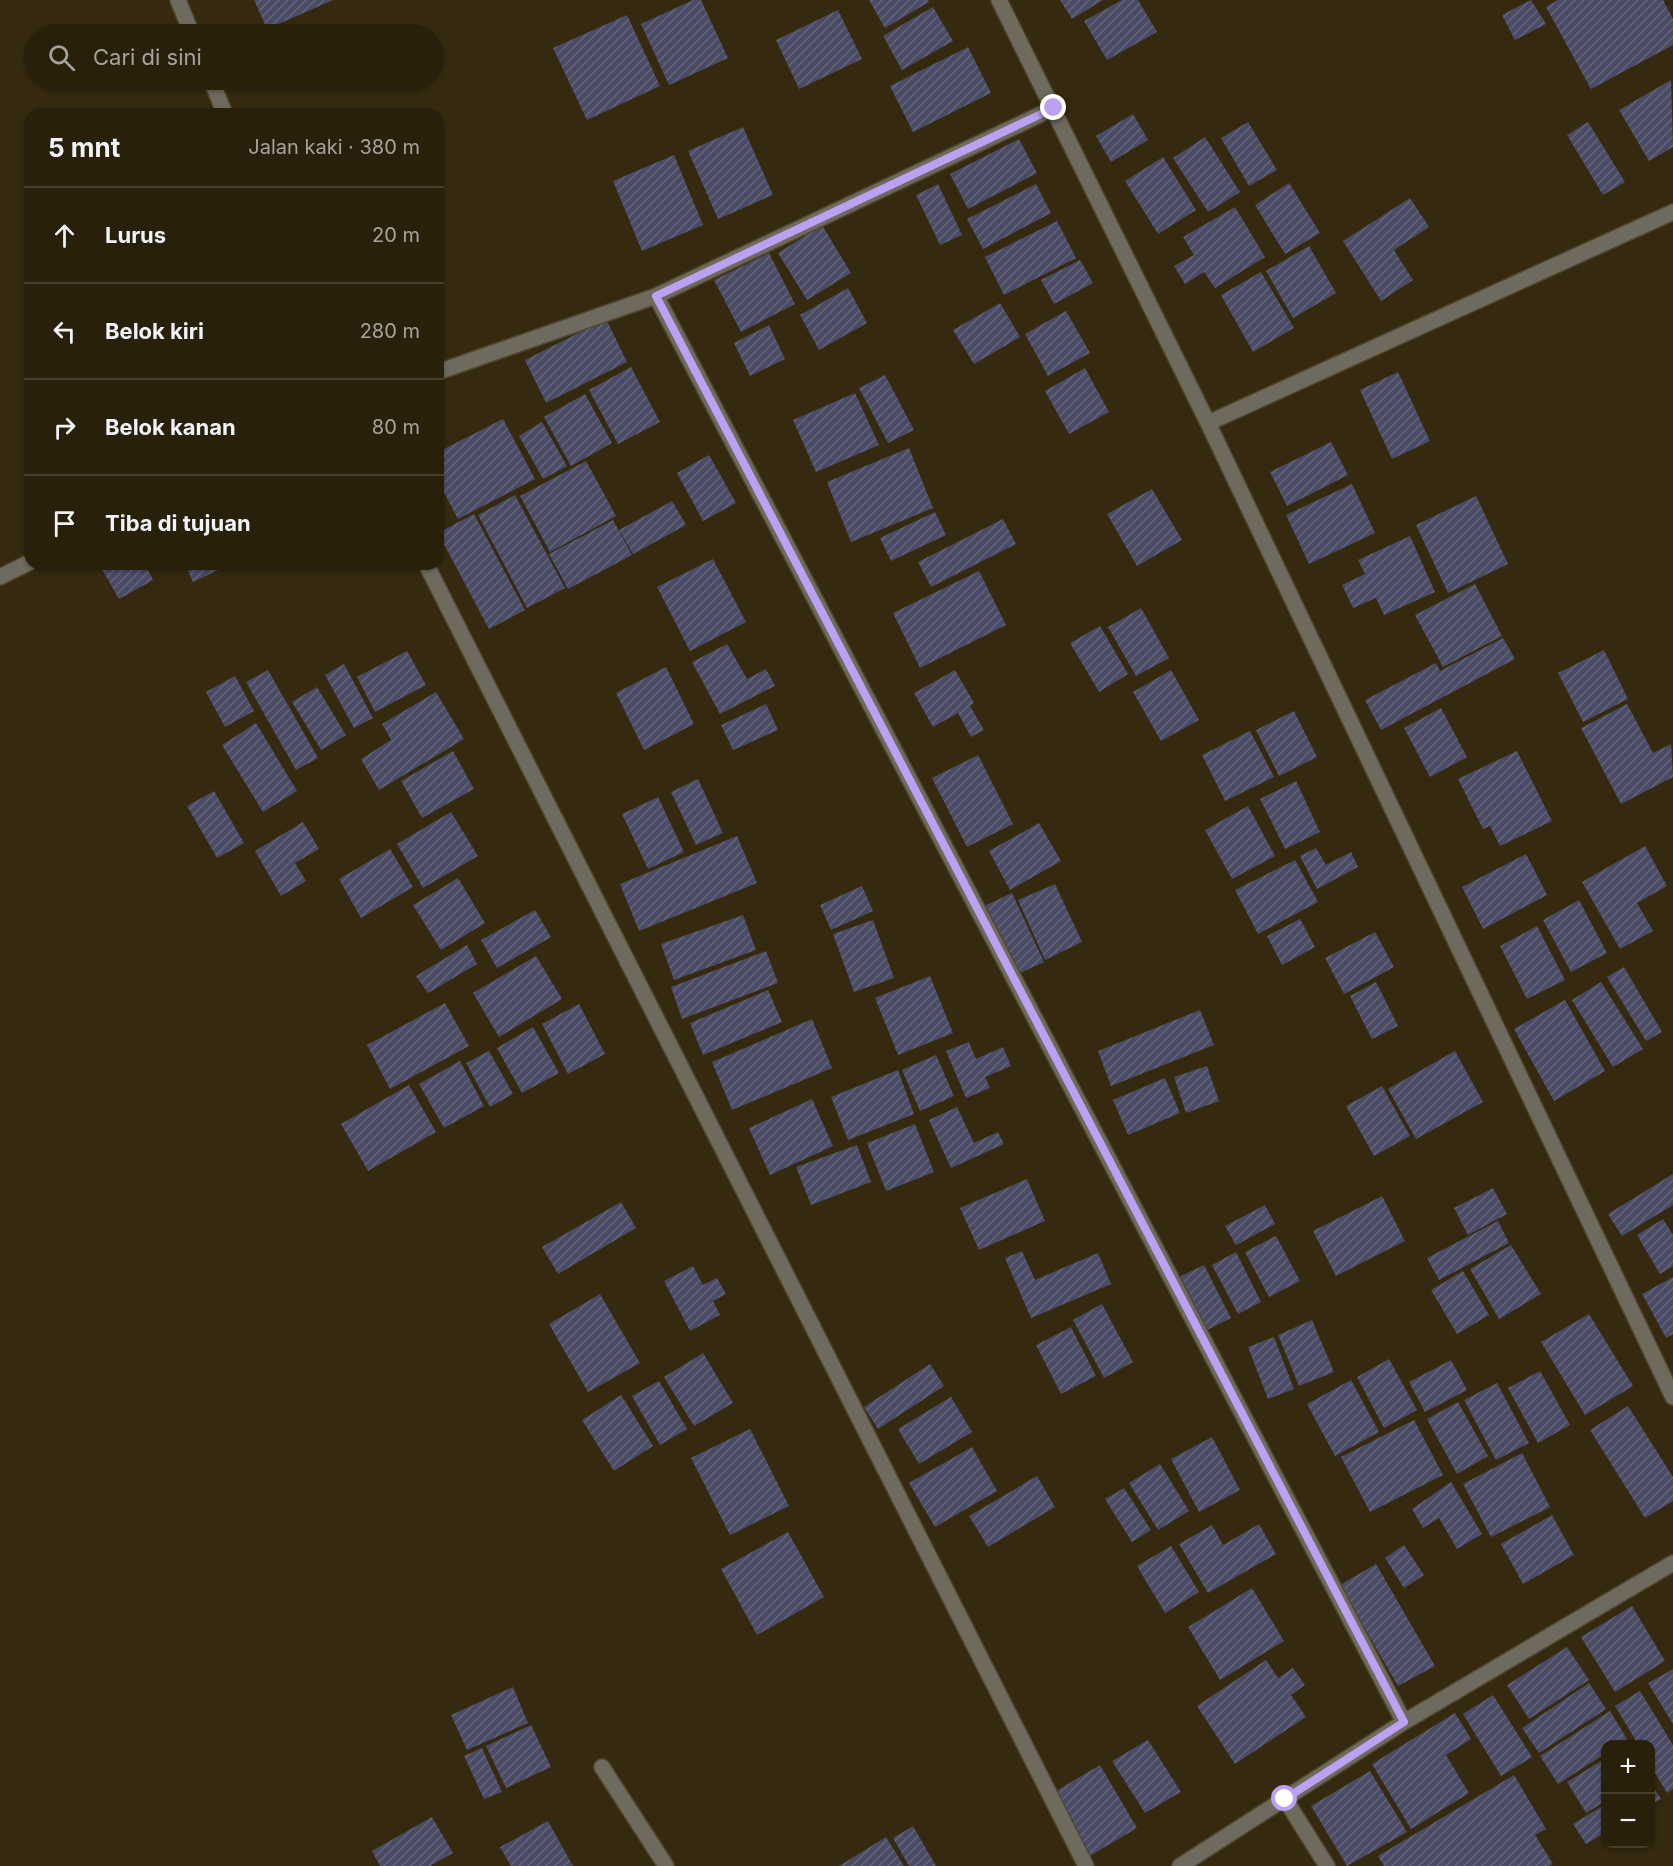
<!DOCTYPE html>
<html lang="id">
<meta charset="utf-8">
<style>
:root{--surface:#28200b;--page:#302814;--text:#f1f3f6;--muted:#a5a39d;--line:#443e2c}
body{margin:0;font-family:Inter,sans-serif;background:var(--page);color:var(--text)}
.controls{position:absolute;right:18px;bottom:18px;display:grid;overflow:hidden;border-radius:12px;box-shadow:0 2px 4px #0004}
.controls button{width:54px;height:54px;display:grid;place-items:center;padding:0;border:0;border-bottom:2px solid var(--line);background:var(--surface);color:var(--text);font:30px sans-serif}
.stop{position:absolute;width:18px;height:18px;margin:-14px;border:4px solid #bca0f2;border-radius:50%;background:#fff}
.stop.end{background:#bca0f2;border-color:#fff;box-shadow:0 2px 6px #0008}
.list{margin:0;padding:0;list-style:none}
h2{display:flex;justify-content:space-between;align-items:center;height:78px;margin:0;padding:0 24px;font-size:26px}
h2 small{font-size:20px;font-weight:400;color:var(--muted)}
.list li{display:grid;grid-template-columns:39px 1fr auto;gap:18px;align-items:center;box-sizing:border-box;height:96px;padding:0 24px;border-top:2px solid var(--line)}
.list b{display:block;font-size:22px;white-space:nowrap}
.list em{font-size:20px;font-style:normal;color:var(--muted)}
.icon{flex:none;width:33px;height:33px;fill:none;stroke:currentColor;stroke-width:2;stroke-linecap:round;stroke-linejoin:round}
.map{position:relative;flex:none;width:1673px;height:1866px;overflow:hidden}
.search{position:absolute;background:var(--surface);box-shadow:0 2px 4px #0004;left:24px;top:24px;width:420px;height:66px;display:flex;align-items:center;gap:15px;box-sizing:border-box;padding:0 21px;border-radius:33px;color:var(--muted);font-size:22px}
.panel{position:absolute;background:var(--surface);box-shadow:0 2px 4px #0004;left:24px;top:108px;width:420px;height:462px;border-radius:18px}
.map>svg:first-child{display:block}
.building{fill:url(#building-hatch)}
.lines{fill:none;stroke-linecap:round;stroke-linejoin:round}
.minor-casing{stroke:#51472e;stroke-width:18}
.minor{stroke:#6e6b5e;stroke-width:15}
.route{stroke:#bca0f2;stroke-width:8}
</style>
<div class="map">
<svg width="1673" height="1866" viewBox="0 0 1673 1866">
<defs>
<pattern id="building-hatch" width="6" height="6" patternUnits="userSpaceOnUse" patternTransform="scale(1.5)"><rect width="6" height="6" fill="#4a4b65"/><path d="M-1 1l2-2M0 6l6-6M5 7l2-2" fill="none" stroke="#64647a"/></pattern>
</defs>
<rect width="100%" height="100%" fill="#352a0f"/>
<path class="building" d="M 254,0 L 333,0 L 267,29 Z
M 693,0 L 701,0 L 728,58 L 669,85 L 641,24 Z
M 869,0 L 928,0 L 929,2 L 885,28 Z
M 1060,0 L 1103,0 L 1072,19 Z
M 1122,0 L 1138,0 L 1157,32 L 1107,60 L 1084,21 Z
M 1531,0 L 1546,24 L 1515,40 L 1502,15 Z
M 1558,0 L 1663,0 L 1673,19 L 1673,45 L 1591,89 L 1546,7 Z
M 933,7 L 953,41 L 902,70 L 883,36 Z
M 838,10 L 862,59 L 799,89 L 776,40 Z
M 627,15 L 660,86 L 587,120 L 553,48 Z
M 968,47 L 991,93 L 913,132 L 890,86 Z
M 1671,80 L 1673,147 L 1649,161 L 1619,110 Z
M 1133,114 L 1148,140 L 1111,162 L 1096,136 Z
M 1248,122 L 1277,170 L 1249,186 L 1221,138 Z
M 1588,122 L 1625,182 L 1603,195 L 1567,135 Z
M 743,127 L 773,195 L 718,219 L 688,151 Z
M 1205,137 L 1240,192 L 1208,212 L 1173,158 Z
M 1019,139 L 1037,173 L 968,209 L 950,174 Z
M 674,155 L 703,225 L 642,251 L 613,181 Z
M 1163,157 L 1196,210 L 1158,234 L 1125,181 Z
M 1289,183 L 1320,233 L 1285,254 L 1255,205 Z
M 938,184 L 962,235 L 940,245 L 916,195 Z
M 1036,184 L 1051,213 L 983,249 L 967,219 Z
M 1410,198 L 1429,227 L 1394,250 L 1413,280 L 1381,301 L 1343,241 Z
M 1235,207 L 1265,257 L 1215,288 L 1204,272 L 1185,284 L 1174,266 L 1194,255 L 1183,237 Z
M 1057,221 L 1076,258 L 1004,295 L 985,257 Z
M 822,225 L 851,273 L 807,300 L 778,253 Z
M 1309,246 L 1336,293 L 1293,318 L 1266,271 Z
M 769,253 L 795,304 L 741,332 L 714,280 Z
M 1080,260 L 1093,283 L 1054,304 L 1041,280 Z
M 1261,272 L 1294,328 L 1253,352 L 1221,295 Z
M 848,288 L 867,323 L 819,350 L 800,315 Z
M 1000,303 L 1020,337 L 974,364 L 953,330 Z
M 1066,311 L 1090,353 L 1048,376 L 1025,334 Z
M 606,319 L 627,362 L 546,403 L 525,360 Z
M 769,325 L 785,359 L 750,376 L 734,343 Z
M 631,367 L 660,422 L 618,444 L 589,390 Z
M 1085,368 L 1109,412 L 1069,434 L 1045,391 Z
M 1398,372 L 1430,441 L 1392,459 L 1360,390 Z
M 885,375 L 914,430 L 888,443 L 859,388 Z
M 855,393 L 879,445 L 816,472 L 793,420 Z
M 585,394 L 612,443 L 571,466 L 544,417 Z
M 503,419 L 535,479 L 458,519 L 438,481 L 438,452 Z
M 542,422 L 567,466 L 543,479 L 519,436 Z
M 1331,442 L 1348,475 L 1287,506 L 1270,472 Z
M 909,448 L 933,508 L 851,542 L 827,482 Z
M 709,455 L 736,503 L 703,521 L 677,473 Z
M 586,461 L 616,516 L 550,552 L 520,496 Z
M 1352,484 L 1375,533 L 1309,564 L 1286,515 Z
M 1152,489 L 1182,540 L 1137,566 L 1107,514 Z
M 515,495 L 565,588 L 527,608 L 478,515 Z
M 1476,496 L 1508,564 L 1448,593 L 1416,525 Z
M 672,501 L 686,525 L 633,554 L 619,530 Z
M 935,512 L 946,535 L 891,561 L 880,538 Z
M 474,514 L 525,610 L 489,629 L 438,533 Z
M 1003,519 L 1016,544 L 931,587 L 918,562 Z
M 613,520 L 632,555 L 568,589 L 549,554 Z
M 1410,536 L 1435,592 L 1384,615 L 1376,598 L 1353,608 L 1342,585 L 1365,574 L 1358,560 Z
M 713,559 L 746,622 L 690,651 L 657,587 Z
M 99,564 L 145,564 L 153,580 L 119,599 Z
M 185,564 L 231,564 L 193,582 Z
M 979,571 L 1006,625 L 920,668 L 893,613 Z
M 1475,584 L 1502,636 L 1443,667 L 1415,615 Z
M 1141,608 L 1169,658 L 1136,676 L 1108,627 Z
M 1100,626 L 1128,674 L 1099,692 L 1070,643 Z
M 1503,638 L 1515,659 L 1381,730 L 1365,700 L 1436,663 L 1440,671 Z
M 727,644 L 747,679 L 766,669 L 775,686 L 720,714 L 692,662 Z
M 1604,650 L 1628,699 L 1583,722 L 1558,673 Z
M 407,651 L 426,685 L 375,712 L 357,677 Z
M 344,664 L 373,718 L 354,728 L 325,675 Z
M 666,667 L 694,724 L 644,750 L 616,693 Z
M 268,670 L 318,758 L 296,770 L 246,682 Z
M 955,670 L 974,703 L 970,706 L 984,730 L 971,737 L 958,713 L 933,727 L 914,693 Z
M 1171,670 L 1199,720 L 1161,741 L 1133,692 Z
M 235,676 L 254,711 L 225,727 L 206,692 Z
M 317,687 L 346,735 L 321,750 L 292,702 Z
M 436,692 L 464,739 L 379,790 L 361,759 L 391,740 L 382,724 Z
M 766,704 L 778,730 L 733,750 L 721,725 Z
M 1627,704 L 1653,753 L 1671,744 L 1673,777 L 1621,804 L 1581,728 Z
M 1441,708 L 1467,757 L 1430,777 L 1404,728 Z
M 1294,711 L 1317,757 L 1279,776 L 1256,730 Z
M 256,723 L 297,791 L 263,812 L 222,745 Z
M 1250,731 L 1274,777 L 1225,801 L 1202,755 Z
M 453,751 L 474,789 L 422,818 L 401,781 Z
M 1517,751 L 1552,821 L 1500,846 L 1490,826 L 1483,829 L 1458,779 Z
M 978,755 L 1013,824 L 967,847 L 932,778 Z
M 698,779 L 723,833 L 696,845 L 671,792 Z
M 1296,781 L 1320,832 L 1285,849 L 1260,799 Z
M 214,791 L 244,843 L 217,858 L 187,806 Z
M 658,797 L 684,852 L 648,869 L 622,814 Z
M 1248,806 L 1275,856 L 1232,879 L 1205,830 Z
M 451,812 L 478,856 L 423,888 L 397,844 Z
M 303,822 L 319,849 L 295,863 L 306,881 L 281,896 L 255,851 Z
M 1039,823 L 1061,861 L 1010,890 L 989,851 Z
M 737,836 L 757,883 L 639,931 L 620,884 Z
M 1645,846 L 1667,886 L 1637,903 L 1653,931 L 1620,949 L 1582,882 Z
M 1316,848 L 1326,865 L 1351,852 L 1358,867 L 1317,889 L 1300,856 Z
M 390,849 L 413,887 L 361,918 L 339,879 Z
M 1526,854 L 1547,895 L 1483,929 L 1462,887 Z
M 1295,860 L 1318,902 L 1258,934 L 1235,890 Z
M 458,878 L 485,923 L 441,950 L 413,905 Z
M 1055,884 L 1082,942 L 1045,960 L 1018,900 Z
M 862,886 L 873,911 L 831,930 L 820,905 Z
M 1012,893 L 1044,962 L 1014,976 L 982,907 Z
M 1579,900 L 1607,953 L 1571,972 L 1543,920 Z
M 535,910 L 551,937 L 497,968 L 481,940 Z
M 743,915 L 756,950 L 674,980 L 661,944 Z
M 1300,919 L 1315,947 L 1282,965 L 1267,936 Z
M 873,920 L 894,978 L 854,992 L 833,934 Z
M 1537,926 L 1565,980 L 1527,999 L 1500,946 Z
M 1375,932 L 1394,967 L 1344,994 L 1325,958 Z
M 467,945 L 477,964 L 428,993 L 416,976 Z
M 766,951 L 778,983 L 682,1019 L 671,987 Z
M 536,956 L 562,999 L 499,1037 L 473,993 Z
M 1624,967 L 1662,1032 L 1646,1041 L 1607,977 Z
M 930,976 L 953,1033 L 898,1055 L 875,998 Z
M 1376,982 L 1398,1026 L 1372,1039 L 1350,996 Z
M 1601,982 L 1643,1049 L 1613,1067 L 1572,1000 Z
M 768,990 L 782,1022 L 703,1055 L 690,1023 Z
M 1565,1000 L 1605,1071 L 1554,1101 L 1514,1029 Z
M 445,1003 L 469,1046 L 390,1089 L 367,1045 Z
M 579,1004 L 605,1054 L 568,1074 L 542,1024 Z
M 1200,1010 L 1214,1045 L 1111,1086 L 1098,1051 Z
M 812,1019 L 832,1068 L 732,1110 L 712,1062 Z
M 533,1027 L 559,1073 L 522,1093 L 497,1048 Z
M 969,1042 L 976,1059 L 1003,1047 L 1011,1066 L 985,1077 L 990,1088 L 966,1098 L 946,1051 Z
M 489,1051 L 513,1094 L 490,1107 L 466,1063 Z
M 1455,1051 L 1483,1102 L 1416,1139 L 1388,1089 Z
M 936,1055 L 954,1096 L 920,1111 L 902,1070 Z
M 460,1061 L 484,1106 L 444,1128 L 419,1084 Z
M 1207,1066 L 1219,1101 L 1186,1113 L 1174,1077 Z
M 898,1070 L 914,1114 L 848,1140 L 831,1097 Z
M 1165,1078 L 1180,1113 L 1128,1135 L 1113,1100 Z
M 409,1085 L 436,1132 L 368,1171 L 341,1124 Z
M 1382,1086 L 1410,1136 L 1374,1156 L 1346,1106 Z
M 812,1099 L 833,1146 L 770,1175 L 749,1128 Z
M 957,1107 L 974,1143 L 998,1132 L 1004,1144 L 951,1168 L 929,1120 Z
M 915,1124 L 934,1172 L 886,1191 L 867,1143 Z
M 857,1145 L 871,1182 L 811,1205 L 796,1167 Z
M 1673,1174 L 1673,1205 L 1622,1236 L 1608,1214 Z
M 1027,1179 L 1045,1221 L 979,1250 L 960,1208 Z
M 1493,1188 L 1507,1214 L 1468,1235 L 1454,1208 Z
M 1382,1196 L 1405,1241 L 1336,1276 L 1313,1231 Z
M 621,1202 L 636,1228 L 558,1274 L 542,1247 Z
M 1265,1205 L 1275,1224 L 1236,1245 L 1225,1226 Z
M 1663,1219 L 1673,1235 L 1673,1266 L 1660,1274 L 1637,1235 Z
M 1498,1221 L 1509,1243 L 1439,1280 L 1427,1258 Z
M 1276,1236 L 1300,1281 L 1269,1297 L 1245,1252 Z
M 1511,1245 L 1541,1294 L 1499,1319 L 1470,1269 Z
M 1022,1251 L 1035,1280 L 1098,1253 L 1111,1284 L 1031,1318 L 1005,1258 Z
M 1236,1252 L 1261,1302 L 1238,1314 L 1212,1265 Z
M 1204,1265 L 1231,1318 L 1201,1333 L 1173,1280 Z
M 693,1266 L 703,1285 L 717,1278 L 726,1294 L 713,1301 L 720,1315 L 690,1331 L 664,1281 Z
M 1463,1271 L 1489,1315 L 1457,1334 L 1431,1290 Z
M 1673,1277 L 1673,1334 L 1666,1338 L 1642,1294 Z
M 600,1294 L 640,1363 L 588,1392 L 549,1324 Z
M 1102,1304 L 1133,1362 L 1104,1378 L 1073,1320 Z
M 1589,1314 L 1633,1386 L 1585,1415 L 1541,1342 Z
M 1312,1320 L 1334,1372 L 1299,1386 L 1278,1335 Z
M 1071,1327 L 1096,1376 L 1061,1394 L 1036,1345 Z
M 1274,1337 L 1294,1389 L 1268,1399 L 1248,1347 Z
M 703,1353 L 733,1403 L 694,1426 L 664,1377 Z
M 1389,1359 L 1417,1410 L 1384,1428 L 1357,1377 Z
M 1451,1360 L 1467,1390 L 1425,1412 L 1409,1382 Z
M 930,1364 L 944,1386 L 878,1429 L 864,1407 Z
M 1540,1371 L 1570,1425 L 1538,1443 L 1508,1388 Z
M 1351,1380 L 1379,1432 L 1335,1456 L 1307,1404 Z
M 659,1381 L 687,1429 L 660,1445 L 632,1396 Z
M 1497,1383 L 1529,1443 L 1496,1460 L 1464,1400 Z
M 621,1395 L 653,1446 L 614,1471 L 582,1420 Z
M 951,1397 L 972,1432 L 919,1464 L 898,1429 Z
M 1458,1402 L 1488,1456 L 1457,1474 L 1427,1419 Z
M 1628,1406 L 1673,1477 L 1673,1501 L 1645,1518 L 1590,1430 Z
M 1414,1420 L 1443,1475 L 1370,1512 L 1341,1457 Z
M 750,1429 L 789,1506 L 730,1535 L 691,1458 Z
M 1212,1437 L 1240,1490 L 1199,1512 L 1171,1459 Z
M 972,1447 L 997,1491 L 935,1527 L 909,1483 Z
M 1522,1453 L 1550,1507 L 1491,1537 L 1463,1484 Z
M 1160,1464 L 1189,1511 L 1158,1530 L 1129,1483 Z
M 1037,1476 L 1055,1507 L 988,1547 L 969,1516 Z
M 1451,1482 L 1482,1534 L 1457,1549 L 1439,1518 L 1423,1528 L 1412,1509 Z
M 1124,1488 L 1151,1530 L 1132,1542 L 1105,1499 Z
M 1552,1515 L 1574,1555 L 1523,1584 L 1501,1544 Z
M 1259,1524 L 1276,1554 L 1208,1593 L 1179,1544 L 1212,1525 L 1223,1545 Z
M 788,1532 L 824,1597 L 757,1635 L 721,1569 Z
M 1404,1545 L 1424,1575 L 1404,1588 L 1385,1558 Z
M 1171,1546 L 1199,1592 L 1165,1613 L 1137,1566 Z
M 1376,1564 L 1435,1666 L 1398,1686 L 1340,1585 Z
M 1252,1588 L 1284,1641 L 1220,1680 L 1188,1627 Z
M 1632,1606 L 1665,1661 L 1615,1692 L 1581,1637 Z
M 1567,1647 L 1589,1680 L 1529,1719 L 1507,1685 Z
M 1266,1660 L 1278,1678 L 1293,1668 L 1305,1685 L 1291,1695 L 1306,1717 L 1235,1764 L 1197,1706 Z
M 1673,1669 L 1673,1724 L 1648,1683 Z
M 1589,1683 L 1606,1709 L 1539,1753 L 1522,1728 Z
M 513,1687 L 528,1723 L 467,1750 L 451,1715 Z
M 1640,1691 L 1673,1745 L 1673,1789 L 1667,1793 L 1650,1765 L 1650,1744 L 1638,1744 L 1615,1706 Z
M 1493,1695 L 1532,1757 L 1501,1776 L 1463,1714 Z
M 1610,1711 L 1627,1739 L 1618,1744 L 1606,1744 L 1606,1753 L 1558,1784 L 1540,1756 Z
M 1455,1713 L 1471,1739 L 1446,1755 L 1469,1793 L 1411,1829 L 1372,1764 Z
M 531,1725 L 551,1767 L 506,1788 L 486,1746 Z
M 1148,1740 L 1181,1792 L 1145,1813 L 1112,1761 Z
M 482,1748 L 502,1792 L 484,1799 L 464,1756 Z
M 1606,1758 L 1606,1801 L 1586,1813 L 1567,1782 Z
M 1100,1765 L 1137,1828 L 1088,1857 L 1051,1794 Z
M 1370,1771 L 1407,1832 L 1347,1866 L 1311,1806 Z
M 1514,1775 L 1546,1829 L 1535,1835 L 1553,1864 L 1549,1866 L 1384,1866 L 1378,1856 Z
M 1650,1783 L 1661,1799 L 1650,1805 Z
M 1606,1804 L 1606,1832 L 1586,1844 L 1573,1824 Z
M 432,1817 L 453,1853 L 430,1866 L 380,1866 L 372,1851 Z
M 548,1821 L 573,1866 L 511,1866 L 500,1847 Z
M 913,1826 L 936,1866 L 909,1866 L 893,1838 Z
M 886,1837 L 904,1866 L 839,1866 Z"/>
<g class="lines">
<g class="minor-casing">
<path id="minor" d="M 178,0 L 192,34
M 999,0 L 1208,423 L 1673,1397
M 211,80 L 225,114
M 656,296 L 1404,1722
M 438,372 L 656,296 L 1054,108
M 1208,423 L 1673,212
M 426,564 L 1086,1866
M 0,577 L 30,562
M 602,1767 L 666,1866
M 1285,1799 L 1327,1866
M 1180,1866 L 1404,1722 L 1673,1563"/>
</g>
<use href="#minor" class="minor"/>
</g>
<g class="lines">
<path class="route" d="M 1054,108 L 656,296 L 1404,1722 L 1285,1799"/>
</g>
</svg>
<div class="controls">
<button>+</button>
<button>−</button>
</div>
<div class="stop" style="left:1285px;top:1799px"></div>
<div class="stop end" style="left:1054px;top:108px"></div>
<div class="search"><svg class="icon" aria-label="search" viewBox="0 0 24 24"><circle cx="10" cy="10" r="6"/><path d="M15 15l6 6"/></svg>Cari di sini</div>
<section class="panel">
<h2>5 mnt<small>Jalan kaki · 380 m</small></h2>
<ul class="list">
<li><svg class="icon" aria-label="ahead" viewBox="0 0 24 24"><path d="M12 20V5M6 11l6-6 6 6"/></svg><div><b>Lurus</b></div><em>20 m</em></li>
<li><svg class="icon" aria-label="left" viewBox="0 0 24 24"><path d="M17 20v-9H6M10 6l-5 5 5 5"/></svg><div><b>Belok kiri</b></div><em>280 m</em></li>
<li><svg class="icon" aria-label="right" viewBox="0 0 24 24"><path d="M7 20v-9h11M14 6l5 5-5 5"/></svg><div><b>Belok kanan</b></div><em>80 m</em></li>
<li><svg class="icon" aria-label="arrive" viewBox="0 0 24 24"><path d="M6 21V4h12l-3 4 3 4H6"/></svg><div><b>Tiba di tujuan</b></div></li>
</ul>
</section>
</div>
